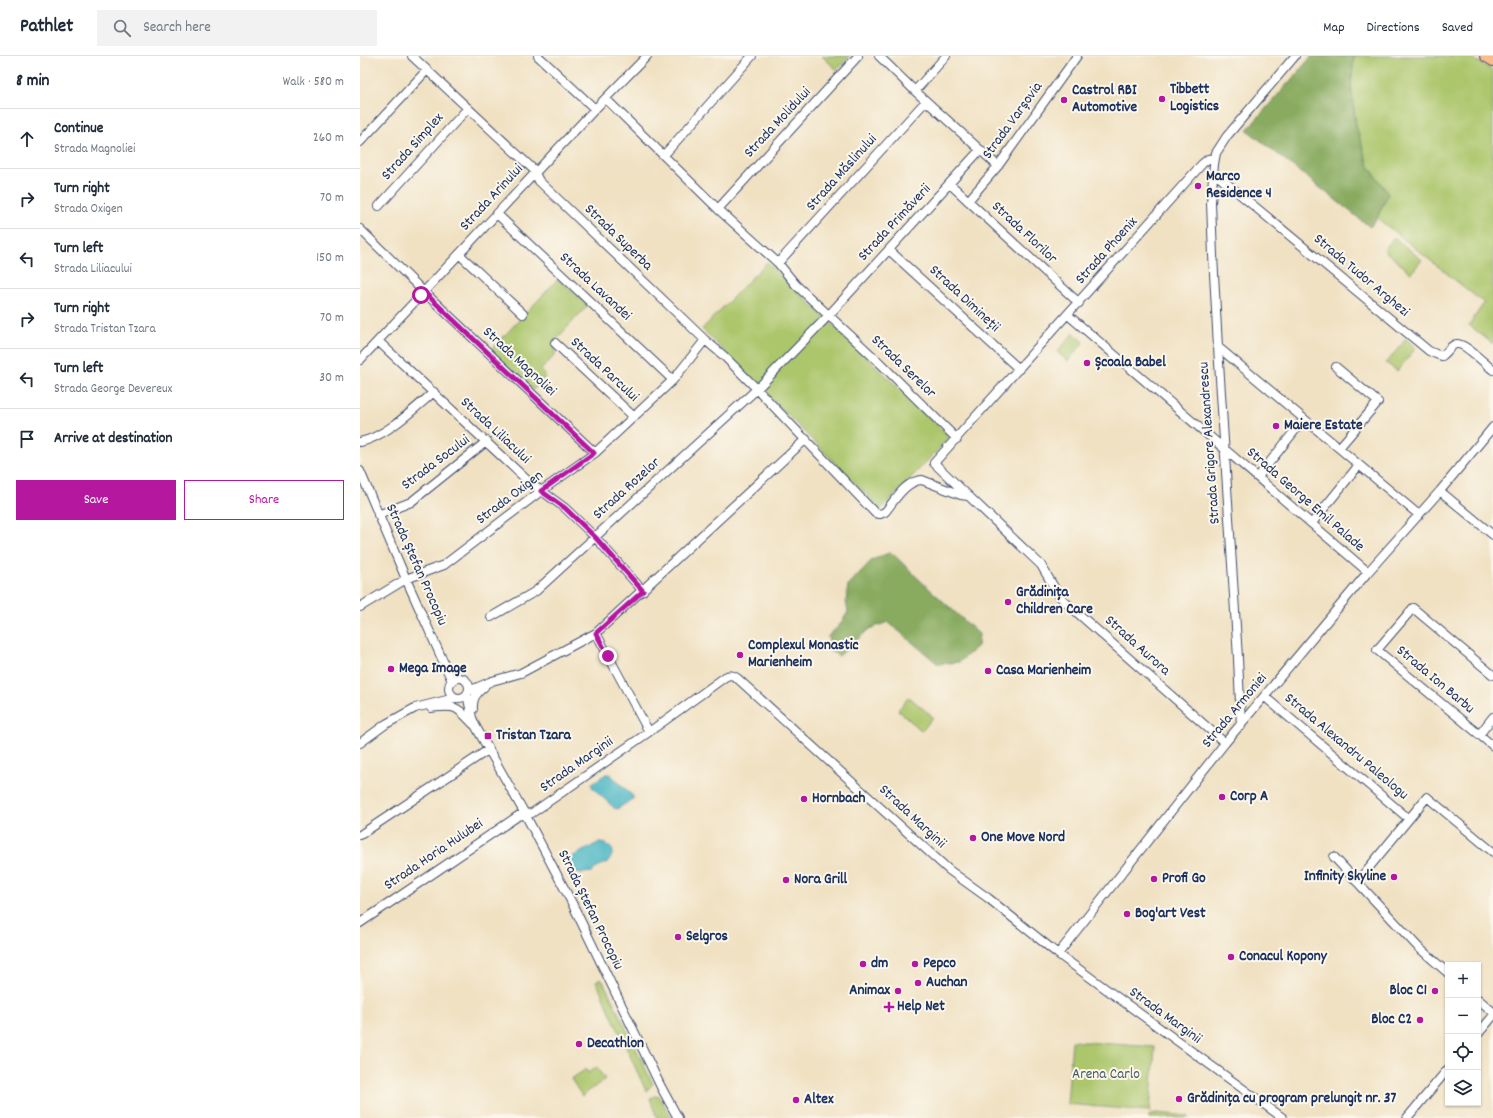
<!DOCTYPE html>
<meta charset="utf-8">
<style>
:root{--surface:#fff;--page:#f2f2f3;--text:#1f2937;--muted:#747a83;--line:#e0e1e3;--accent:#b5179e}
body{margin:0;font-family:Dekko,sans-serif;background:var(--page);color:var(--text)}
.controls{position:absolute;right:12px;bottom:12px;display:grid;overflow:hidden;border-radius:0px;box-shadow:0 1px 3px #0004}
.controls button{width:36px;height:36px;display:grid;place-items:center;padding:0;border:0;border-bottom:1px solid var(--line);background:var(--surface);color:var(--text);font:20px sans-serif}
.stop{position:absolute;width:12px;height:12px;margin:-9px;border:3px solid #b5179e;border-radius:50%;background:#fff}
.stop.end{background:#b5179e;border-color:#fff;box-shadow:0 1px 4px #0008}
.list{margin:0;padding:0;list-style:none}
h2{display:flex;justify-content:space-between;align-items:center;height:52px;margin:0;padding:0 16px;font-size:17px}
h2 small{font-size:13px;font-weight:400;color:var(--muted)}
.list li{display:grid;grid-template-columns:26px 1fr auto;gap:12px;align-items:center;box-sizing:border-box;height:60px;padding:0 16px;border-top:1px solid var(--line)}
.list b{display:block;font-size:15px;white-space:nowrap}
.list p{margin:0;font-size:13px;white-space:nowrap;color:var(--muted)}
.list em{font-size:13px;font-style:normal;color:var(--muted)}
.actions{display:flex;gap:8px;padding:12px 16px}
.actions a{flex:1;padding:9px 0;border:1px solid var(--accent);border-radius:0px;text-align:center;font-size:14px;color:var(--accent)}
.actions .main{background:var(--accent);color:#fff}
.icon{flex:none;width:22px;height:22px;fill:none;stroke:currentColor;stroke-width:2;stroke-linecap:round;stroke-linejoin:round}
.map{position:relative;flex:none;width:1133px;height:1062px;overflow:hidden}
header{display:flex;align-items:center;gap:24px;box-sizing:border-box;height:56px;padding:0 20px;background:var(--surface);border-bottom:1px solid var(--line)}
header strong{font-size:19px}
nav{display:flex;gap:22px;margin-inline-start:auto;font-size:14px}
.search{width:280px;height:36px;background:var(--page);display:flex;align-items:center;gap:10px;box-sizing:border-box;padding:0 14px;border-radius:0px;color:var(--muted);font-size:15px}
main{display:flex}
aside{flex:1;background:var(--surface)}
.map>svg:first-child{display:block}
.green{fill:#acc66c;stroke:#647a65}
.forest{fill:#89ab60;stroke:#526d5f}
.water{fill:#49b6c5;stroke:#327292}
.lines{fill:none;stroke-linecap:round;stroke-linejoin:round}
.minor-casing{stroke:#3b4a6d;stroke-width:10}
.major-casing{stroke:#3b4a6d;stroke-width:12}
.minor{stroke:#fff;stroke-width:8}
.major{stroke:#fabc8b;stroke-width:10}
.route{stroke:#b5179e;stroke-width:5}
.poi-dot{fill:#b5179e;stroke:#fbf7ec;stroke-width:1.5}
.labels{text-anchor:middle;dominant-baseline:central;stroke-width:4;stroke-linejoin:round;paint-order:stroke}
.poi-label{font-size:15px;font-weight:bold;fill:#1b2f5e;stroke:#fbf7ec;text-anchor:start}
.street-label{font-size:15px;fill:#1b2f5e;stroke:#fbf7ec}
.park-label{font-size:15px;fill:#465c62;stroke:#fbf7ec}
</style>
<header>
<strong>Pathlet</strong>
<div class="search"><svg class="icon" aria-label="search" viewBox="0 0 24 24"><circle cx="10" cy="10" r="6"/><path d="M15 15l6 6"/></svg>Search here</div>
<nav><a>Map</a><a>Directions</a><a>Saved</a></nav>
</header>
<main>
<aside>
<h2>8 min<small>Walk · 580 m</small></h2>
<ul class="list">
<li><svg class="icon" aria-label="ahead" viewBox="0 0 24 24"><path d="M12 20V5M6 11l6-6 6 6"/></svg><div><b>Continue</b><p>Strada Magnoliei</p></div><em>260 m</em></li>
<li><svg class="icon" aria-label="right" viewBox="0 0 24 24"><path d="M7 20v-9h11M14 6l5 5-5 5"/></svg><div><b>Turn right</b><p>Strada Oxigen</p></div><em>70 m</em></li>
<li><svg class="icon" aria-label="left" viewBox="0 0 24 24"><path d="M17 20v-9H6M10 6l-5 5 5 5"/></svg><div><b>Turn left</b><p>Strada Liliacului</p></div><em>150 m</em></li>
<li><svg class="icon" aria-label="right" viewBox="0 0 24 24"><path d="M7 20v-9h11M14 6l5 5-5 5"/></svg><div><b>Turn right</b><p>Strada Tristan Tzara</p></div><em>70 m</em></li>
<li><svg class="icon" aria-label="left" viewBox="0 0 24 24"><path d="M17 20v-9H6M10 6l-5 5 5 5"/></svg><div><b>Turn left</b><p>Strada George Devereux</p></div><em>30 m</em></li>
<li><svg class="icon" aria-label="arrive" viewBox="0 0 24 24"><path d="M6 21V4h12l-3 4 3 4H6"/></svg><div><b>Arrive at destination</b></div></li>
</ul>
<div class="actions"><a class="main">Save</a><a>Share</a></div>
</aside>
<div class="map">
<svg width="1133" height="1062" viewBox="0 0 1133 1062">
<rect width="100%" height="100%" fill="#fbf7ec"/>
<filter id="ink" filterUnits="userSpaceOnUse"><feTurbulence type="fractalNoise" baseFrequency=".025" numOctaves="2"/><feDisplacementMap in="SourceGraphic" scale="8" xChannelSelector="R" yChannelSelector="G"/><feConvolveMatrix kernelMatrix="1 2 1 2 8 2 1 2 1" color-interpolation-filters="sRGB"/></filter>
<filter id="wash" filterUnits="userSpaceOnUse"><feTurbulence type="fractalNoise" baseFrequency=".012" numOctaves="4" result="noise"/><feDisplacementMap in="SourceGraphic" scale="16" xChannelSelector="R" yChannelSelector="G"/><feGaussianBlur stdDeviation="0.9" result="paint"/><feColorMatrix in="noise" values="0 0 0 0 0 0 0 0 0 0 0 0 0 0 0 0 0 1.4 0 .05"/><feComposite in="paint" operator="in"/></filter>
<g filter="url(#wash)">
<rect width="100%" height="100%" fill="#f0e1c2"/>
<path class="green" d="M 462,0 L 490,0 L 477,14 Z
M 994,0 L 1107,0 L 1133,14 L 1133,288 L 1109,269 L 1124,247 L 1017,162 L 1028,138 L 1008,109 L 996,70 L 991,30 Z
M 1034,181 L 1062,204 L 1051,217 L 1024,194 Z
M 407,206 L 590,381 L 521,453 L 342,273 Z
M 198,223 L 228,249 L 192,288 L 195,291 L 195,299 L 181,314 L 186,320 L 173,334 L 130,295 Z
M 714,277 L 724,286 L 708,305 L 697,296 Z
M 1046,283 L 1056,292 L 1037,315 L 1026,307 Z
M 549,641 L 573,661 L 562,675 L 538,654 Z
M 240,923 L 243,925 L 293,1028 L 286,1035 L 236,925 Z
M 712,985 L 795,991 L 790,1055 L 707,1048 Z
M 236,1011 L 245,1023 L 222,1040 L 211,1023 L 226,1013 L 228,1017 Z
M 298,1039 L 312,1062 L 297,1062 L 290,1042 Z
M 796,1057 L 828,1060 L 830,1062 L 788,1062 L 791,1058 Z"/>
<path class="forest" d="M 952,0 L 994,0 L 991,30 L 996,70 L 1008,109 L 1028,138 L 1017,162 L 1010,171 L 887,74 Z
M 531,496 L 563,527 L 619,578 L 618,590 L 599,606 L 578,608 L 528,566 L 509,573 L 479,600 L 470,595 L 468,580 L 479,570 L 488,556 L 486,545 L 488,529 L 512,504 Z"/>
<path class="water" d="M 246,718 L 250,718 L 273,740 L 273,743 L 257,753 L 254,752 L 232,731 L 232,727 Z
M 238,787 C 246,787 249,789 253,795 C 249,813 239,805 233,816 L 222,817 L 212,815 L 208,807 L 209,803 L 215,799 Z"/>
</g>
<g filter="url(#ink)">
<g class="lines">
<g class="minor-casing">
<path id="minor" d="M 52,0 L 173,113 L 179,125 L 345,284 L 364,300 L 397,333 L 515,457 L 520,458 L 525,456 C 535,444 545,425 562,424 L 601,439 L 608,440
M 178,0 L 235,53
M 519,0 L 555,35 L 638,110
M 555,35 L 586,0
M 246,43 L 358,153 L 418,207 L 436,229 L 521,308 L 597,383
M 0,86 L 67,14
M 304,99 L 392,0
M 855,102 L 848,103 L 842,108 L 574,407 L 681,509 L 698,538 L 704,545 L 865,687
M 853,116 L 1069,295 L 1076,298 L 1082,300 C 1087,297 1091,288 1097,288 C 1105,287 1126,309 1133,314
M 590,128 L 719,247
M 608,145 L 638,110 L 717,0
M 19,150 L 108,52
M 358,153 L 498,0
M 137,158 L 313,324
M 0,173 L 64,236 L 235,397
M 529,194 L 659,313
M 99,198 L 163,258
M 418,207 L 566,45
M 708,259 L 1008,516
M 18,285 L 168,425 L 205,452 L 235,481 L 283,535
M 195,287 L 274,361
M 858,291 L 1059,459
M 0,304 L 235,53 L 287,0
M 976,311 L 1018,346 L 979,392
M 0,386 C 25,381 54,353 74,336
M 0,415 L 46,523 L 92,625
M 898,421 L 944,363
M 1080,435 L 1133,479
M 18,459 L 51,446 L 127,385
M 952,467 L 999,409
M 0,551 L 46,523 L 84,509 L 181,435 L 235,397 L 313,324 L 345,284
M 131,561 L 176,535 L 397,333 L 469,259 L 620,94
M 236,577 L 289,676
M 1133,619 L 1053,552 L 1017,594 L 1133,690
M89 632a10 10 0 1 1 20 0a10 10 0 1 1-20 0Z
M 109,635 L 132,625 L 161,617 L 236,577 L 446,383
M 107,638 L 112,662 L 116,671 L 165,758 L 212,847 L 301,1031 L 318,1062
M 905,641 L 1049,763
M 71,652 C 97,649 96,650 113,668
M 113,653 C 112,643 116,637 124,631
M 881,670 L 878,602 L 858,291 L 853,199 L 851,147 L 854,108 L 856,97 L 867,80 L 935,0
M 1119,679 L 1133,661
M 0,687 L 26,668 L 55,652 L 95,642
M 0,779 L 128,694
M 974,801 L 1058,891 L 1088,917
M 997,826 L 1067,741 L 1133,796
M 0,867 L 158,760 L 172,757 L 289,676 L 365,621 C 370,618 373,619 377,622 L 589,814 L 628,842 L 698,898 L 923,1062
M 698,898 L 865,687 L 1008,516 L 1080,435 L 1133,371
M 1118,943 L 1133,956
M 1118,978 L 1133,960
M 1047,1062 L 1088,1013"/>
</g>
<g class="major-casing">
<path id="major" d="M 1125,0 L 1133,5"/>
</g>
<use href="#minor" class="minor"/>
<use href="#major" class="major"/>
</g>
</g>
<g class="lines" filter="url(#ink)">
<path class="route" d="M 61,239 L 64,236 L 234,397 L 181,435 L 205,452 L 235,481 L 283,535 L 236,577 L 248,600"/>
</g>
<g class="poi-dot">
<circle cx="802" cy="43" r="4"/>
<circle cx="704" cy="44" r="4"/>
<circle cx="838" cy="130" r="4"/>
<circle cx="727" cy="307" r="4"/>
<circle cx="916" cy="370" r="4"/>
<circle cx="648" cy="546" r="4"/>
<circle cx="380" cy="599" r="4"/>
<circle cx="31" cy="613" r="4"/>
<circle cx="628" cy="615" r="4"/>
<rect x="124" y="676" width="8" height="8" rx="2"/>
<circle cx="862" cy="741" r="4"/>
<circle cx="444" cy="743" r="4"/>
<circle cx="613" cy="782" r="4"/>
<circle cx="1034" cy="821" r="4"/>
<circle cx="794" cy="823" r="4"/>
<circle cx="426" cy="824" r="4"/>
<circle cx="767" cy="858" r="4"/>
<circle cx="318" cy="881" r="4"/>
<circle cx="871" cy="901" r="4"/>
<circle cx="503" cy="908" r="4"/>
<circle cx="555" cy="908" r="4"/>
<circle cx="558" cy="927" r="4"/>
<circle cx="538" cy="935" r="4"/>
<circle cx="1075" cy="935" r="4"/>
<path d="M527 945h4v4h4v4h-4v4h-4v-4h-4v-4h4z"/>
<circle cx="1060" cy="964" r="4"/>
<circle cx="219" cy="988" r="4"/>
<circle cx="819" cy="1043" r="4"/>
<circle cx="436" cy="1044" r="4"/>
</g>
<g class="labels">
<g class="poi-label">
<text x="810" y="34">Tibbett<tspan x="810" dy="17">Logistics</tspan></text>
<text x="712" y="35">Castrol RBI<tspan x="712" dy="17">Automotive</tspan></text>
<text x="846" y="121">Marco<tspan x="846" dy="17">Residence 4</tspan></text>
<text x="735" y="307">Școala Babel</text>
<text x="924" y="370">Maiere Estate</text>
<text x="656" y="537">Grădinița<tspan x="656" dy="17">Children Care</tspan></text>
<text x="388" y="590">Complexul Monastic<tspan x="388" dy="17">Marienheim</tspan></text>
<text x="39" y="613">Mega Image</text>
<text x="636" y="615">Casa Marienheim</text>
<text x="136" y="680">Tristan Tzara</text>
<text x="870" y="741">Corp A</text>
<text x="452" y="743">Hornbach</text>
<text x="621" y="782">One Move Nord</text>
<text x="1026" y="821" text-anchor="end">Infinity Skyline</text>
<text x="802" y="823">Profi Go</text>
<text x="434" y="824">Nora Grill</text>
<text x="775" y="858">Bog'art Vest</text>
<text x="326" y="881">Selgros</text>
<text x="879" y="901">Conacul Kopony</text>
<text x="511" y="908">dm</text>
<text x="563" y="908">Pepco</text>
<text x="566" y="927">Auchan</text>
<text x="530" y="935" text-anchor="end">Animax</text>
<text x="1067" y="935" text-anchor="end">Bloc C1</text>
<text x="537" y="951">Help Net</text>
<text x="1052" y="964" text-anchor="end">Bloc C2</text>
<text x="227" y="988">Decathlon</text>
<text x="827" y="1043">Grădinița cu program prelungit nr. 37</text>
<text x="444" y="1044">Altex</text>
</g>
<g class="street-label">
<text transform="translate(653 65) rotate(-54)">Strada Varșovia</text>
<text transform="translate(418 67) rotate(-47)">Strada Molidului</text>
<text transform="translate(53 91) rotate(-48)">Strada Simplex</text>
<text transform="translate(482 117) rotate(-48)">Strada Măslinului</text>
<text transform="translate(132 142) rotate(-47)">Strada Arinului</text>
<text transform="translate(535 167) rotate(-47)">Strada Primăverii</text>
<text transform="translate(664 177) rotate(43)">Strada Florilor</text>
<text transform="translate(258 182) rotate(44)">Strada Superba</text>
<text transform="translate(747 195) rotate(-48)">Strada Phoenix</text>
<text transform="translate(1001 220) rotate(40)">Strada Tudor Arghezi</text>
<text transform="translate(235 231) rotate(43)">Strada Lavandei</text>
<text transform="translate(604 243) rotate(43)">Strada Dimineții</text>
<text transform="translate(159 306) rotate(43)">Strada Magnoliei</text>
<text transform="translate(543 311) rotate(44)">Strada Serelor</text>
<text transform="translate(244 314) rotate(43)">Strada Parcului</text>
<text transform="translate(135 375) rotate(43)">Strada Liliacului</text>
<text transform="translate(850 387) rotate(-94)">Strada Grigore Alexandrescu</text>
<text transform="translate(76 407) rotate(-37)">Strada Socului</text>
<text transform="translate(267 433) rotate(-42)">Strada Rozelor</text>
<text transform="translate(150 442) rotate(-37)">Strada Oxigen</text>
<text transform="translate(945 444) rotate(41)">Strada George Emil Palade</text>
<text transform="translate(56 509) rotate(66)">Strada Ștefan Procopiu</text>
<text transform="translate(777 590) rotate(42)">Strada Aurora</text>
<text transform="translate(1075 624) rotate(40)">Strada Ion Barbu</text>
<text transform="translate(875 655) rotate(-50)">Strada Armoniei</text>
<text transform="translate(986 691) rotate(40)">Strada Alexandru Paleologu</text>
<text transform="translate(217 709) rotate(-35)">Strada Marginii</text>
<text transform="translate(552 761) rotate(43)">Strada Marginii</text>
<text transform="translate(74 799) rotate(-34)">Strada Horia Hulubei</text>
<text transform="translate(230 854) rotate(64)">Strada Ștefan Procopiu</text>
<text transform="translate(805 960) rotate(36)">Strada Marginii</text>
</g>
<g class="park-label">
<text x="746" y="1019">Arena Carlo</text>
</g>
</g>
</svg>
<div class="controls">
<button>+</button>
<button>−</button>
<button><svg class="icon" aria-label="locate" viewBox="0 0 24 24"><circle cx="12" cy="12" r="6"/><path d="M12 2v4M12 18v4M2 12h4M18 12h4"/></svg></button>
<button><svg class="icon" aria-label="layers" viewBox="0 0 24 24"><path d="M12 4l9 5-9 5-9-5zM3 14l9 5 9-5"/></svg></button>
</div>
<div class="stop" style="left:61px;top:239px"></div>
<div class="stop end" style="left:248px;top:600px"></div>
</div>
</main>
